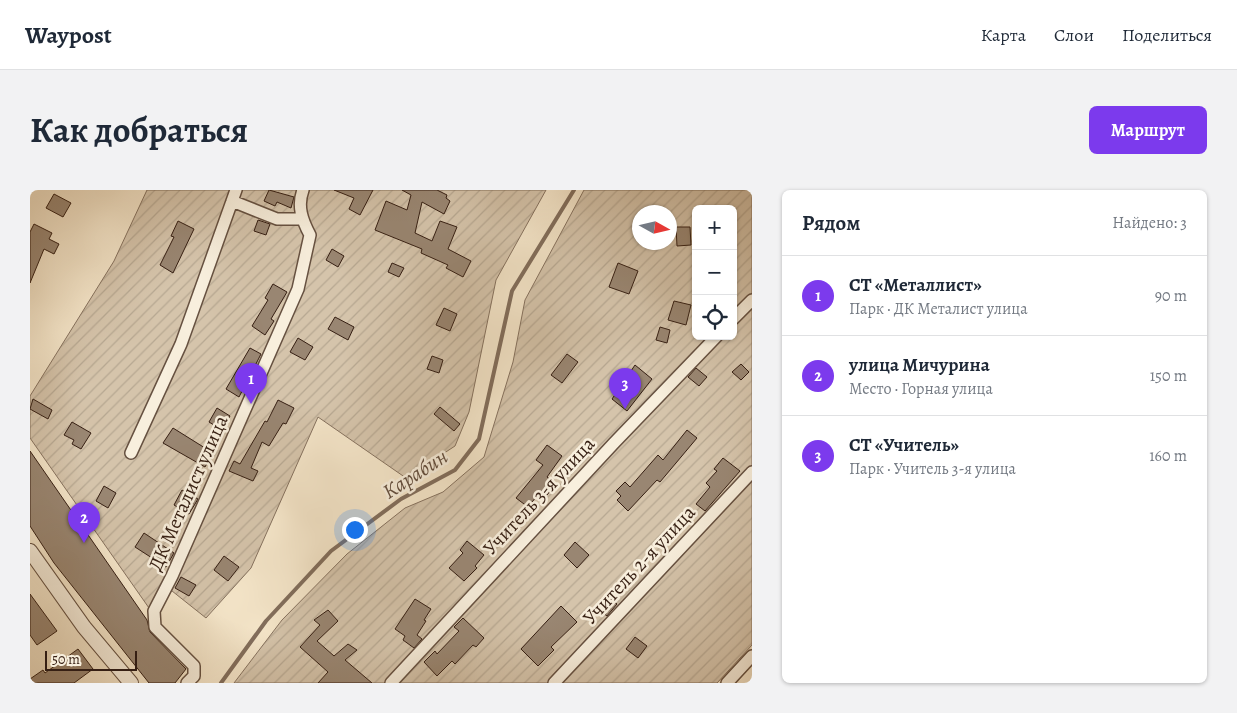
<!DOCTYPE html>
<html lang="ru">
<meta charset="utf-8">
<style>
:root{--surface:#fff;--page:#f2f2f3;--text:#1f2937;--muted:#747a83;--line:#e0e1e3;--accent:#7c3aed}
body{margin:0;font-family:Alegreya,serif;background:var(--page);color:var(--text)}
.controls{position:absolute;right:15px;top:15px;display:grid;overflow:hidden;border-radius:8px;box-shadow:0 1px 4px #0004}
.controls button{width:45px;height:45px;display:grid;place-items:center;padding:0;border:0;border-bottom:1px solid var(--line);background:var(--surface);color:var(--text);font:25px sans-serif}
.compass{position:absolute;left:602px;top:15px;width:45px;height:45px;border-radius:50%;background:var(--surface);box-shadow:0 1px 4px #0004;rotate:98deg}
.scale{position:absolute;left:15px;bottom:12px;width:92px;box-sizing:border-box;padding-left:5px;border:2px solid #361f13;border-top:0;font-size:14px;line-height:18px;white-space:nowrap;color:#361f13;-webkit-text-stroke:4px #f8efdd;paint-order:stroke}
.you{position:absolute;left:324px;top:339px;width:18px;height:18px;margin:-12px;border:4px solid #fff;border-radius:50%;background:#1a73e8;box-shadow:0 0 0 8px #1a73e833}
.badge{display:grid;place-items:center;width:32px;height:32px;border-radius:50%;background:var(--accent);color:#fff;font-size:16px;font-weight:700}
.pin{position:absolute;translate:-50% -41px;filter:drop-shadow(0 1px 2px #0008)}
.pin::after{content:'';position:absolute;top:26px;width:18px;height:15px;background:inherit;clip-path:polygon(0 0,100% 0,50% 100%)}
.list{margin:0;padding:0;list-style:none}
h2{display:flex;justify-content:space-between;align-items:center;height:65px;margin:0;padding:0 20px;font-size:21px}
h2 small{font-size:16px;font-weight:400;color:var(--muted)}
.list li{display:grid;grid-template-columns:32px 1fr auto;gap:15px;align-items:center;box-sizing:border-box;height:80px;padding:0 20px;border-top:1px solid var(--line)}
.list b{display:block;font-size:19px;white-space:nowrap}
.list p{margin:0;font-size:16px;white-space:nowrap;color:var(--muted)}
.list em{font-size:16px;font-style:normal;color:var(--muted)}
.icon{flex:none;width:28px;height:28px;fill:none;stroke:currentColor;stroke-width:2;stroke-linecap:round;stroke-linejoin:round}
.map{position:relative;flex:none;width:722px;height:493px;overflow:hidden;border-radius:8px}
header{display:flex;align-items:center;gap:30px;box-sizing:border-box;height:70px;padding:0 25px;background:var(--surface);border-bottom:1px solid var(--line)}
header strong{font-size:24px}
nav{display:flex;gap:28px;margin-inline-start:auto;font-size:18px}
.intro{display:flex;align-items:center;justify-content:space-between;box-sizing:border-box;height:120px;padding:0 30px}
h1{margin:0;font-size:35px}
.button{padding:12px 22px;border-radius:8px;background:var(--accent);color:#fff;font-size:18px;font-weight:700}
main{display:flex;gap:30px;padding:0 30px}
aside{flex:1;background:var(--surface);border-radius:8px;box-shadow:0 1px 4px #0004}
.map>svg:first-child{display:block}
.garden{fill:url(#garden-furrows);stroke:#86725f;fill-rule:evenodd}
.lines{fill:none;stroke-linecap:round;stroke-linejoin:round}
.stream{stroke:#826e5c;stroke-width:4}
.building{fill:#998672;stroke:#361f13}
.minor-casing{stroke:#665141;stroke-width:14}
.tertiary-casing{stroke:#665141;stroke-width:16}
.minor{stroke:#f8efdd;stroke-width:11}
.tertiary{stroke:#f8efdd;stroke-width:14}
.labels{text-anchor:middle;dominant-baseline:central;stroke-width:5;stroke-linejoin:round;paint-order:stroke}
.street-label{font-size:20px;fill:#361f13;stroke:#f8efdd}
.water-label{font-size:21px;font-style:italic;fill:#624d3d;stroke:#f8efdd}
</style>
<header>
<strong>Waypost</strong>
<nav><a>Карта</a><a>Слои</a><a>Поделиться</a></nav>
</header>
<div class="intro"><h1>Как добраться</h1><a class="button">Маршрут</a></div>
<main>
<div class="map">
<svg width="722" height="493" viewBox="0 0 722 493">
<defs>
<pattern id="garden-furrows" width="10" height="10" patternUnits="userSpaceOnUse" patternTransform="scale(1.25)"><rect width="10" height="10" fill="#d5c4ab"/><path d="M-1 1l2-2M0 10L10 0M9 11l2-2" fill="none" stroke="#b7a892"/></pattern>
</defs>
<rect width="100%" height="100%" fill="#f5e6ca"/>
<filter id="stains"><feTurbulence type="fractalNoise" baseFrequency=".004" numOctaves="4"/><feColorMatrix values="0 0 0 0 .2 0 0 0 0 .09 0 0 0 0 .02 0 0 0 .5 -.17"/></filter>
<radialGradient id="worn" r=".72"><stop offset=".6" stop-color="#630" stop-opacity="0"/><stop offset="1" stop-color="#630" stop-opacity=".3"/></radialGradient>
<path class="garden" d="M 117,0 L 516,0 L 466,90 L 439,222 L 425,256 L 376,288 L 288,227 L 221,378 L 176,428 L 132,393 L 119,418 L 0,248 L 0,206 L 84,71 Z
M 554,0 L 722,0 L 722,455 L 687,493 L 204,493 L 252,430 L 317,364 L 375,318 L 413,302 L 454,267 L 483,172 L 495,110 ZM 666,19 L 703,19 L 703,146 L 666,146 ZM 610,22 L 640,22 L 640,52 L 610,52 Z"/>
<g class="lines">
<path class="stream" d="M 191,493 L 236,431 L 301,361 L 371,309 L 425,280 L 449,249 L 482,101 L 544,0"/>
</g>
<path class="building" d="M 239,0 L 264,7 L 261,18 L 247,12 L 245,16 L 234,11 Z
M 304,0 L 343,0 L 330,25 L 319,19 L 324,8 Z
M 372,0 L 407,0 L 417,5 L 416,8 L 420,11 L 414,24 L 392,12 L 385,43 L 402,51 L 410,31 L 427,37 L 418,59 L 441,71 L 433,87 L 416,78 L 418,75 L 391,63 L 392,59 L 345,40 L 356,11 L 377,20 L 381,5 Z
M 24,4 L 41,13 L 33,27 L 16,18 Z
M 228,30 L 240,34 L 236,45 L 224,41 Z
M 148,31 L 164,39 L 143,83 L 130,75 L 144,47 L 141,46 Z
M 4,34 L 22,43 L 19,49 L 29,54 L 24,64 L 14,59 L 0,93 L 0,42 Z
M 646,37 L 660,37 L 661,55 L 647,56 Z
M 302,59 L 314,66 L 308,77 L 296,70 Z
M 362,73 L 374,78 L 369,87 L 358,82 Z
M 588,73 L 608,81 L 599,104 L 579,97 Z
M 243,94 L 257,102 L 241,129 L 244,131 L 235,145 L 222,136 L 238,110 L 235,108 Z
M 644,111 L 661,115 L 656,135 L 638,130 Z
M 414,118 L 427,124 L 420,141 L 406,135 Z
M 305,127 L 324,137 L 318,150 L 298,139 Z
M 630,137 L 640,140 L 637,153 L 626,150 Z
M 268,148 L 283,157 L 275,170 L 260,162 Z
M 220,158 L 231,164 L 209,207 L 196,199 Z
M 537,164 L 548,172 L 532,193 L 521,185 Z
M 402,166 L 413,170 L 409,183 L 397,179 Z
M 711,174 L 719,182 L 711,190 L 702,182 Z
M 605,175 L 622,189 L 597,221 L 582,209 Z
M 666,178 L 677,187 L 669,196 L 658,187 Z
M 3,209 L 22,220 L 18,229 L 0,219 Z
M 248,210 L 264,218 L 256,234 L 253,233 L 239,256 L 232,252 L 221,278 L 228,281 L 223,291 L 199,281 L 204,271 L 210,274 L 235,231 L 237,232 Z
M 410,217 L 430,234 L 424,241 L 404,224 Z
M 187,218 L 200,226 L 192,240 L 179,232 Z
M 42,232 L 61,243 L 51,259 L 42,254 L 44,250 L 34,245 Z
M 143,238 L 183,263 L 175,277 L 133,253 Z
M 657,240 L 667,248 L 630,292 L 627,290 L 598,321 L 587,310 L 591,306 L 586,301 L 595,292 L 600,297 L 628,265 L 633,270 Z
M 517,255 L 532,266 L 517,287 L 526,294 L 517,305 L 511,301 L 498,317 L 486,308 L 513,275 L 506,270 Z
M 0,261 L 117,430 L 120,442 L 156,479 L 145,493 L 119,493 L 24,373 L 0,336 Z
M 693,268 L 710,281 L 675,321 L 666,314 L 680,297 L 676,293 L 687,281 L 684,279 Z
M 74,296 L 86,303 L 78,318 L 66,311 Z
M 152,300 L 168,309 L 159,324 L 144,315 Z
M 114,343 L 144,363 L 136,377 L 105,357 Z
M 437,351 L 454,365 L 445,376 L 447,378 L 434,391 L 419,378 L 433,363 L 430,360 Z
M 545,352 L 559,365 L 547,378 L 534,365 Z
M 194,366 L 209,377 L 198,391 L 184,380 Z
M 151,387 L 166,395 L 159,406 L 145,398 Z
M 0,404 L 27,441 L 7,455 L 0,445 Z
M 579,407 L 587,414 L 577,426 L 568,419 Z
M 385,409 L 401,419 L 394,430 L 396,431 L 387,445 L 392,449 L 384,458 L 373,450 L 375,446 L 365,439 Z
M 531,416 L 547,432 L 521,457 L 524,460 L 508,476 L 491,459 Z
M 298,420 L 308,431 L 287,451 L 304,466 L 318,454 L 327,460 L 315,470 L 342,493 L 288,493 L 298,482 L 270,457 L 290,435 L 284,430 Z
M 433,428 L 454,448 L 446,457 L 443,455 L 425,474 L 422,471 L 407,486 L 394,472 L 405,461 L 407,464 L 429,441 L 424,437 Z
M 605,447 L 617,456 L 608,468 L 596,459 Z
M 48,459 L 63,479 L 44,493 L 0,493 L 0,489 L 13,480 L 15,483 Z"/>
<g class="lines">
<g class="minor-casing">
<path id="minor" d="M 202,11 L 247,29 L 271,29
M 703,129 L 722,110
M 101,263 L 151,154 L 206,0
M 157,493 L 164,486 L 164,476 L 125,437 L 124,421 L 142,386 L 268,99 L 280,45 C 272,30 267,16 273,0
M 361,493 L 584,253 L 687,146
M 524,493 L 722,282
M 697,493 L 722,466"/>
</g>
<g class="tertiary-casing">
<path id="tertiary" d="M 0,361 L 54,437 L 101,493"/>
</g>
<use href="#minor" class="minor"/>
<use href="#tertiary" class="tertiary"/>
</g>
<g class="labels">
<g class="street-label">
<text transform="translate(158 303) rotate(-66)">ДК Металист улица</text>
<text transform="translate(509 306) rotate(-47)">Учитель 3-я улица</text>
<text transform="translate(609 375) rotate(-47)">Учитель 2-я улица</text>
</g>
<g class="water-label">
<text transform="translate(385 284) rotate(-33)">Карабин</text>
</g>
</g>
<rect width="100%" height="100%" filter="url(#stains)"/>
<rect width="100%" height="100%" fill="url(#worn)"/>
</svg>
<div class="controls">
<button>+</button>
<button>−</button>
<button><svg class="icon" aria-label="locate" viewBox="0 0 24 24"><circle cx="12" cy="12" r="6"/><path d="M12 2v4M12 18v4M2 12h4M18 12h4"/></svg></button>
</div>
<svg class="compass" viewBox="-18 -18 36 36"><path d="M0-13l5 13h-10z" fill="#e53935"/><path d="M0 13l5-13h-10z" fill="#747a83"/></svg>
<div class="scale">50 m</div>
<div class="you"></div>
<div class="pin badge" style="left:221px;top:214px">1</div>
<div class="pin badge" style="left:54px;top:353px">2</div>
<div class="pin badge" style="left:595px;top:219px">3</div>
</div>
<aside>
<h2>Рядом<small>Найдено: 3</small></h2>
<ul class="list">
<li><span class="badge">1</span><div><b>СТ «Металлист»</b><p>Парк · ДК Металист улица</p></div><em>90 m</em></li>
<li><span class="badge">2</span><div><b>улица Мичурина</b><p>Место · Горная улица</p></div><em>150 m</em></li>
<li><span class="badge">3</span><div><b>СТ «Учитель»</b><p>Парк · Учитель 3-я улица</p></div><em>160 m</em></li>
</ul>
</aside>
</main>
